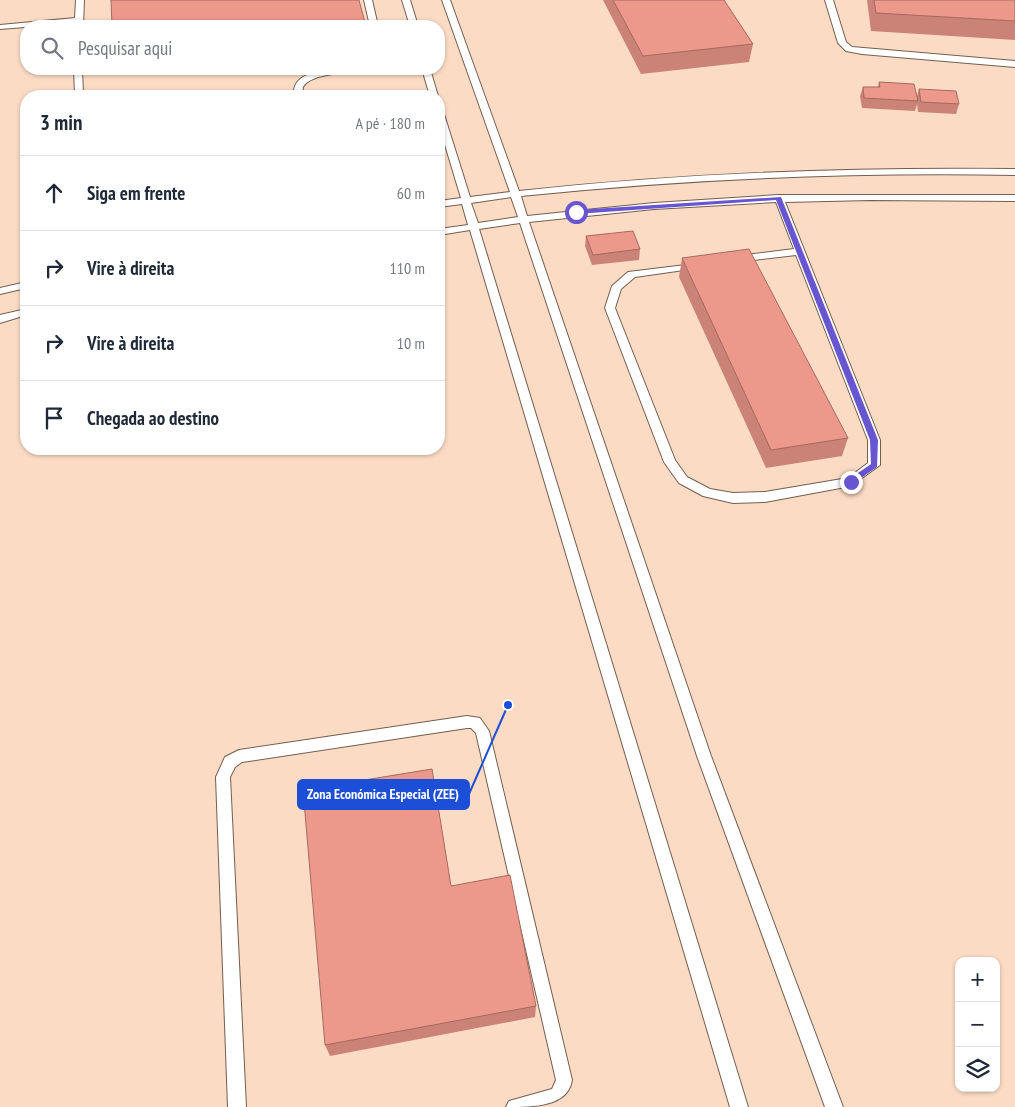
<!DOCTYPE html>
<html lang="pt">
<meta charset="utf-8">
<style>
:root{--surface:#fff;--page:#f6f6f7;--text:#1f2937;--muted:#747a83;--line:#e0e1e3}
body{margin:0;font-family:"PT Sans Narrow",sans-serif;background:var(--page);color:var(--text)}
.controls{position:absolute;right:15px;bottom:15px;display:grid;overflow:hidden;border-radius:10px;box-shadow:0 1px 4px #0004}
.controls button{width:45px;height:45px;display:grid;place-items:center;padding:0;border:0;border-bottom:1px solid var(--line);background:var(--surface);color:var(--text);font:25px sans-serif}
.stop{position:absolute;width:15px;height:15px;margin:-11px;border:4px solid #6856d0;border-radius:50%;background:#fff}
.stop.end{background:#6856d0;border-color:#fff;box-shadow:0 1px 5px #0008}
.list{margin:0;padding:0;list-style:none}
h2{display:flex;justify-content:space-between;align-items:center;height:65px;margin:0;padding:0 20px;font-size:21px}
h2 small{font-size:16px;font-weight:400;color:var(--muted)}
.list li{display:grid;grid-template-columns:32px 1fr auto;gap:15px;align-items:center;box-sizing:border-box;height:75px;padding:0 20px;border-top:1px solid var(--line)}
.list b{display:block;font-size:19px;white-space:nowrap}
.list em{font-size:16px;font-style:normal;color:var(--muted)}
.icon{flex:none;width:28px;height:28px;fill:none;stroke:currentColor;stroke-width:2;stroke-linecap:round;stroke-linejoin:round}
.map{position:relative;flex:none;width:1015px;height:1107px;overflow:hidden}
.search{position:absolute;background:var(--surface);box-shadow:0 1px 4px #0004;left:20px;top:20px;width:425px;height:55px;display:flex;align-items:center;gap:12px;box-sizing:border-box;padding:0 18px;border-radius:20px;color:var(--muted);font-size:19px}
.panel{position:absolute;background:var(--surface);box-shadow:0 1px 4px #0004;left:20px;top:90px;width:425px;height:365px;border-radius:20px}
.map>svg:first-child{display:block}
.built{fill:#fcdbc5;fill-rule:evenodd}
.lines{fill:none;stroke-linecap:round;stroke-linejoin:round}
.lane-casing{stroke:#745e4f;stroke-width:2}
.lane{fill:#fff;fill-rule:evenodd}
.wall{fill:#cb8377}
.shaded-wall{fill:#a56a61}
.building{fill:#ec988a;stroke:#a56a61}
.route{fill:#6856d0}
.leader{fill:none;stroke:#1d4ed8;stroke-width:2}
.callout-dot{fill:#1d4ed8;stroke:#fff;stroke-width:2}
.callout{fill:#1d4ed8;stroke:#1d4ed8;stroke-width:2}
.callout-label{font-size:14px;text-anchor:middle;font-weight:bold;fill:#fff}
</style>
<div class="map">
<svg width="1015" height="1107" viewBox="0 0 1015 1107">
<rect width="100%" height="100%" fill="#fde8da"/>
<path class="built" d="M 0,0 L 1015,0 L 1015,1107 L 0,1107 ZM 26,26 L 439,26 L 439,69 L 26,69 ZM 26,96 L 439,96 L 439,449 L 26,449 ZM 959,961 L 996,961 L 996,1088 L 959,1088 Z"/>
<g class="lines">
<g class="lane-casing">
<path id="lane" d="M 76,0 L 84,0 L 83,26 L 75,26 L 75,23 L 0,29 L 0,25 L 75,18 Z
M 364,0 L 372,0 L 378,26 L 370,26 Z
M 402,0 L 410,0 L 418,26 L 410,26 Z
M 442,0 L 450,0 L 519,191 C 684,173 849,167 1015,169 L 1015,175 C 849,172 685,179 521,196 L 527,216 L 654,203 L 779,195 L 1015,195 L 1015,201 L 870,200 L 785,202 L 880,440 L 880,465 L 851,486 L 765,502 L 733,503 L 703,496 L 679,483 L 664,462 L 605,308 L 612,286 L 628,272 L 702,263 L 702,267 L 698,268 L 635,277 L 621,289 L 615,308 L 675,460 L 687,477 L 710,489 L 733,493 L 765,492 L 848,478 L 868,463 L 868,440 L 796,255 L 737,262 L 732,259 L 737,256 L 794,249 L 776,202 L 654,209 L 529,222 L 711,756 L 843,1107 L 825,1107 L 697,756 L 520,223 L 479,229 L 748,1107 L 730,1107 L 470,230 L 439,235 L 439,229 L 468,225 L 462,204 L 439,207 L 439,201 L 461,198 L 439,125 L 439,108 L 443,111 L 470,197 L 510,192 ZM 511,197 L 518,217 L 478,223 L 471,203 Z
M 825,0 L 833,0 L 846,42 L 852,47 L 1015,61 L 1015,67 L 862,54 L 846,51 L 838,43 Z
M 74,69 L 82,69 L 83,93 L 89,96 L 75,95 Z
M 342,69 L 370,69 L 366,72 C 350,73 312,72 303,87 L 302,96 L 294,96 C 291,71 324,71 342,69 Z
M 422,69 L 430,69 L 438,96 L 430,96 Z
M 104,93 L 161,93 L 165,96 L 100,96 Z
M 26,282 L 26,288 L 0,294 L 0,288 Z
M 26,309 L 26,315 L 0,323 L 0,315 Z
M 467,716 L 480,718 L 489,731 L 572,1080 C 568,1107 533,1107 506,1107 L 509,1101 L 552,1089 L 556,1080 L 476,733 L 471,728 L 467,728 L 242,762 L 235,767 L 230,777 L 246,1107 L 228,1107 L 216,777 L 225,757 L 239,750 Z"/>
</g>
<use href="#lane" class="lane"/>
</g>
<path class="wall" d="M 603,0 L 724,0 L 753,44 L 749,62 L 641,74 Z
M 867,0 L 1015,0 L 1015,40 L 871,31 Z
M 879,82 L 917,96 L 919,89 L 959,104 L 956,114 L 918,112 L 917,104 L 915,111 L 862,108 L 860,96 L 863,87 L 878,87 Z
M 586,236 L 640,249 L 639,260 L 592,265 L 585,246 Z
M 682,258 L 848,438 L 842,456 L 766,468 L 679,277 Z
M 451,886 L 536,1006 L 535,1017 L 330,1056 L 325,1045 Z"/>
<path class="shaded-wall" d="M 115,69 L 175,69 L 117,75 Z"/>
<path class="building" d="M 111,0 L 359,0 L 366,26 L 112,26 Z
M 613,0 L 724,0 L 753,44 L 643,56 Z
M 874,0 L 1015,0 L 1015,21 L 876,13 Z
M 879,82 L 914,84 L 918,101 L 864,98 L 863,87 L 880,87 Z
M 919,89 L 956,91 L 959,104 L 921,102 Z
M 633,231 L 640,249 L 593,255 L 586,236 Z
M 749,249 L 848,438 L 771,450 L 682,258 Z
M 432,769 L 451,886 L 510,875 L 536,1006 L 325,1045 L 303,790 Z"/>
<path class="route" d="M 781,197 L 878,440 L 877,467 L 851,485 L 847,482 L 848,480 L 871,464 L 870,440 L 776,200 L 576,214 L 573,212 L 576,210 Z"/>
<path class="leader" d="M508 705L469 794"/>
<circle class="callout-dot" cx="508" cy="705" r="5"/>
<rect class="callout" x="298" y="780" width="171" height="29" rx="5"/>
<g class="callout-label">
<text x="383" y="799">Zona Económica Especial (ZEE)</text>
</g>
</svg>
<div class="controls">
<button>+</button>
<button>−</button>
<button><svg class="icon" aria-label="layers" viewBox="0 0 24 24"><path d="M12 4l9 5-9 5-9-5zM3 14l9 5 9-5"/></svg></button>
</div>
<div class="stop" style="left:576px;top:212px"></div>
<div class="stop end" style="left:851px;top:482px"></div>
<div class="search"><svg class="icon" aria-label="search" viewBox="0 0 24 24"><circle cx="10" cy="10" r="6"/><path d="M15 15l6 6"/></svg>Pesquisar aqui</div>
<section class="panel">
<h2>3 min<small>A pé · 180 m</small></h2>
<ul class="list">
<li><svg class="icon" aria-label="ahead" viewBox="0 0 24 24"><path d="M12 20V5M6 11l6-6 6 6"/></svg><div><b>Siga em frente</b></div><em>60 m</em></li>
<li><svg class="icon" aria-label="right" viewBox="0 0 24 24"><path d="M7 20v-9h11M14 6l5 5-5 5"/></svg><div><b>Vire à direita</b></div><em>110 m</em></li>
<li><svg class="icon" aria-label="right" viewBox="0 0 24 24"><path d="M7 20v-9h11M14 6l5 5-5 5"/></svg><div><b>Vire à direita</b></div><em>10 m</em></li>
<li><svg class="icon" aria-label="arrive" viewBox="0 0 24 24"><path d="M6 21V4h12l-3 4 3 4H6"/></svg><div><b>Chegada ao destino</b></div></li>
</ul>
</section>
</div>
